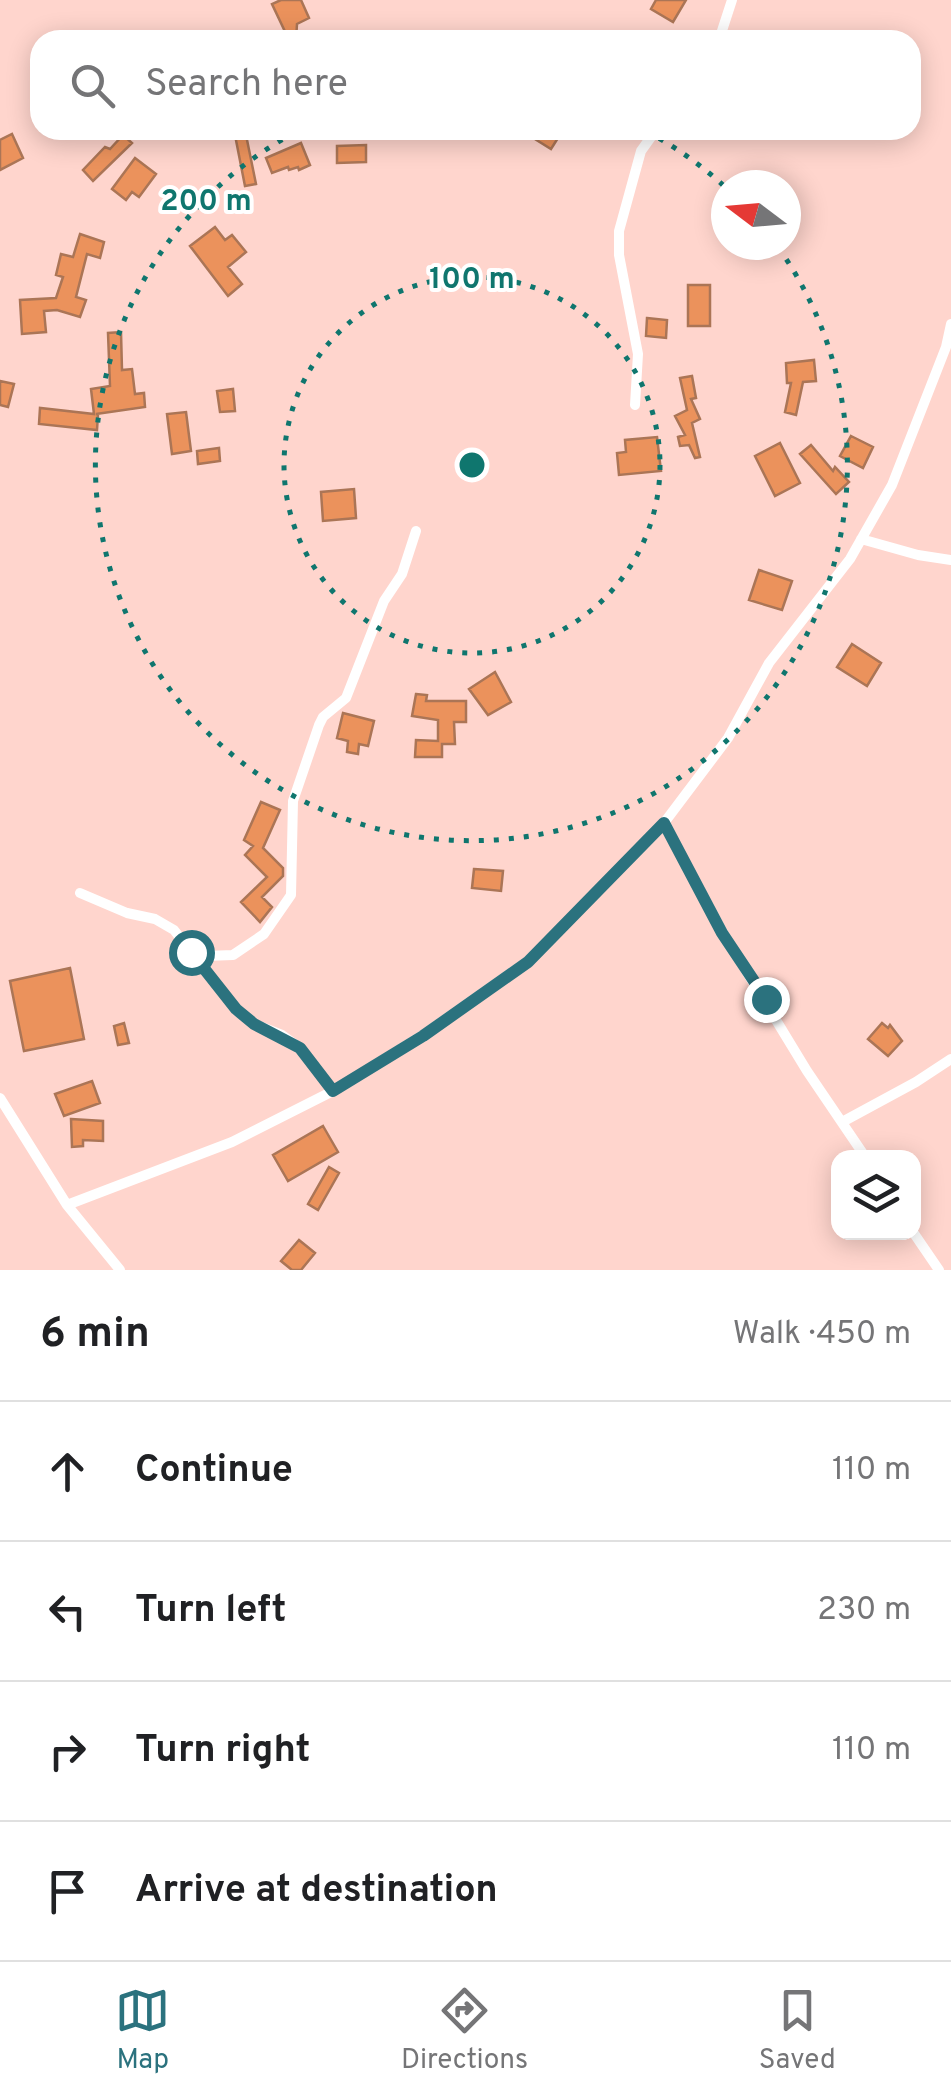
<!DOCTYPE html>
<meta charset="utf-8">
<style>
:root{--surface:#fff;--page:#f2f2f2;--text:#202124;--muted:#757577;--line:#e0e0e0;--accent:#2b727e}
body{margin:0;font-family:Overpass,sans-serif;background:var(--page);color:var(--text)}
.controls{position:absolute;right:30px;bottom:30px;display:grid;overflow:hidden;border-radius:20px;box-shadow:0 5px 25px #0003}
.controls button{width:90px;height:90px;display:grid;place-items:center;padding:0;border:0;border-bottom:2px solid var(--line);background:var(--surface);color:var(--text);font:50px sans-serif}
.compass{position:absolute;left:711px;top:170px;width:90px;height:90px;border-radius:50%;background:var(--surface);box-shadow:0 5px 25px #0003;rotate:286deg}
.stop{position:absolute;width:30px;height:30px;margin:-22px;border:8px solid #2b727e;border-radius:50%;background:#fff}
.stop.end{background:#2b727e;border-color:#fff;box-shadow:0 2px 10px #0008}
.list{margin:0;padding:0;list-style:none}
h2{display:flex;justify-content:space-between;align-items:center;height:130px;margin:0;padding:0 40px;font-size:42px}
h2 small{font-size:32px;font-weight:400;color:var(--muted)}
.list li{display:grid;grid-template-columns:65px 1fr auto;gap:30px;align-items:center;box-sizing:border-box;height:140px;padding:0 40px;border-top:2px solid var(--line)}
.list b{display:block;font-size:38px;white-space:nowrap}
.list em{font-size:32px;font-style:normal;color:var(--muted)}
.icon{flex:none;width:55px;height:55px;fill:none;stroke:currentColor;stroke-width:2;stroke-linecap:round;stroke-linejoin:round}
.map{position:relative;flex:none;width:951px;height:1270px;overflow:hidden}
.search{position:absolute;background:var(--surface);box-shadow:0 5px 25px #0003;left:30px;right:30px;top:30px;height:110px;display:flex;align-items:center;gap:25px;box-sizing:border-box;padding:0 35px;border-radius:30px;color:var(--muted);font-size:38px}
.sheet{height:690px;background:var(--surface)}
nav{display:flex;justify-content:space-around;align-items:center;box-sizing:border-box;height:140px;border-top:2px solid var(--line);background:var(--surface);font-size:28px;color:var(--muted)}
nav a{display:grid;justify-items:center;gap:5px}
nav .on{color:var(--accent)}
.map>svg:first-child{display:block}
.building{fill:#eb925c;stroke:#ab7556;stroke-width:2.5}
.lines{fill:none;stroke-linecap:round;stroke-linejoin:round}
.street{stroke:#fff;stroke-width:10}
.route{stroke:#2b727e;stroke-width:12}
.ring{fill:none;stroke:#0f766e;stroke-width:5;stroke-dasharray:5 10}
.centre{fill:#0f766e;stroke:#fff;stroke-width:5}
.ring-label{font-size:30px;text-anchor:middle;font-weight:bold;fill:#0f766e;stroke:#fff;stroke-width:8;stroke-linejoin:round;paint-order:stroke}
</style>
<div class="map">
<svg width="951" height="1270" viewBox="0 0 951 1270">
<rect width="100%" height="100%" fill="#ffd5cd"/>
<path class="building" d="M 281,0 L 301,0 L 309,18 L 297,24 L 296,40 L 289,40 L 272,4 Z
M 656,0 L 686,0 L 673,22 L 651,9 Z
M 234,130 L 245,130 L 256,184 L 245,186 Z
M 540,130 L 563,130 L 551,149 L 535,139 Z
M 12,134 L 23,158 L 0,170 L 0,140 Z
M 123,135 L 132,143 L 93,181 L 83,170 L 105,147 L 110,149 Z
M 301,143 L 310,165 L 299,170 L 298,167 L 289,170 L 288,167 L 272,173 L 266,158 Z
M 366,145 L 366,162 L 337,163 L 337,146 Z
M 135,158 L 156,174 L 139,197 L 132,192 L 126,200 L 112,189 Z
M 215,227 L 225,240 L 232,235 L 246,252 L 228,267 L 242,284 L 228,296 L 190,246 Z
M 80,234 L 104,242 L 100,258 L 87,254 L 76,297 L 86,300 L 80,317 L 57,310 L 44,311 L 46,332 L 22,334 L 20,300 L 56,298 L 63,277 L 56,275 L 61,254 L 73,257 Z
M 688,285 L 710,285 L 710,326 L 688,326 Z
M 647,318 L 667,320 L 666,338 L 646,336 Z
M 121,332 L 122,370 L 132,369 L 135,394 L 144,393 L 145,407 L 96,414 L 98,414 L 97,430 L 39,424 L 40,408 L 94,414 L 91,389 L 110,386 L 108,333 Z
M 814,360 L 816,381 L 803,382 L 796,415 L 785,412 L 791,383 L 787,383 L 786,363 Z
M 692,376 L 696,398 L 691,399 L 700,419 L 692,423 L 700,457 L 695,458 L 689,445 L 680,446 L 678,437 L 685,435 L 675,416 L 687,410 L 680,378 Z
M 0,381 L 14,384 L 8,407 L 0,405 Z
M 233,389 L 235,411 L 220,412 L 217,391 Z
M 186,412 L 191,451 L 172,454 L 167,414 Z
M 851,436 L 873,447 L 863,468 L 840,456 Z
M 657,437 L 661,471 L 619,475 L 617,453 L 626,452 L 625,440 Z
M 780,443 L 800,483 L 775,496 L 755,456 Z
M 811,445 L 833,471 L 835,467 L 849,482 L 836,494 L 800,454 Z
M 219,448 L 220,461 L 198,464 L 197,451 Z
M 354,489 L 356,518 L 323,521 L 321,492 Z
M 759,570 L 792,581 L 782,610 L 749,600 Z
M 852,644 L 881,663 L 867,686 L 837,667 Z
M 495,672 L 511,702 L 488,715 L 469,689 Z
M 416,694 L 427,695 L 426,701 L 466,701 L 466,722 L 454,722 L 455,744 L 442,744 L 442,757 L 415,757 L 416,740 L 438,741 L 438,720 L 412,716 Z
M 343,713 L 374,721 L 368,746 L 359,744 L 358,754 L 347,752 L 348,741 L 337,738 Z
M 261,802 L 280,810 L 263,848 L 283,868 L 283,876 L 262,897 L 272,907 L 260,922 L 241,902 L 267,877 L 245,855 L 253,846 L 244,840 Z
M 474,869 L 503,871 L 501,891 L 472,888 Z
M 70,968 L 84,1039 L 24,1051 L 10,981 Z
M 124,1023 L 129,1043 L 118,1045 L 114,1026 Z
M 882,1023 L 888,1028 L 890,1025 L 902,1041 L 888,1056 L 868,1039 Z
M 92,1081 L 100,1103 L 64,1116 L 55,1094 Z
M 71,1119 L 103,1121 L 103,1141 L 83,1140 L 83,1146 L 72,1147 Z
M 323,1126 L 338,1152 L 288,1181 L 273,1155 Z
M 329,1167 L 339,1173 L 318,1210 L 308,1204 Z
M 299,1240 L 315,1253 L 301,1270 L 292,1270 L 281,1261 Z"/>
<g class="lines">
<path class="street" d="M 719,40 L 732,0
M 635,405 L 638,354 L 619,255 L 619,231 L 641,151 L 656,130
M 861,539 L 918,555 L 951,560
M 664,823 L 723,933 L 807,1071 L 866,1158
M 80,893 L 127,913 L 155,919 L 174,930 L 236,1009 L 254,1024 L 282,1035 L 300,1048 L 333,1091
M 191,952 L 206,956 L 233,955 L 264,934 L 291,895 L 293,801 L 319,725 L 323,717 L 346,698 L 384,601 L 402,574 L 416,531
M 0,1098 L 67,1205 L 120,1270
M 844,1121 L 916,1082 L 951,1059
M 67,1205 L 232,1142 L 333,1091 L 423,1035 L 528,961 L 664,823 L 728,738 L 769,663 L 850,559 L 892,485 L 946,347 L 951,324
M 913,1232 L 939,1270"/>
</g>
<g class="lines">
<path class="route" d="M 191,952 L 236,1009 L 254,1024 L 300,1048 L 333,1091 L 423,1036 L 528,962 L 664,823 L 722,933 L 766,999"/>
</g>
<g class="ring">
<circle cx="472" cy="465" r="188"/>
<path d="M646 131A376 376 0 0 1 724 186M778 247A376 376 0 1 1 298 131"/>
</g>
<circle cx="472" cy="465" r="15" class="centre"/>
<g class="ring-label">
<text x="206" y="210">200 m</text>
<text x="472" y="288">100 m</text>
</g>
</svg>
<div class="controls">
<button><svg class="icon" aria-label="layers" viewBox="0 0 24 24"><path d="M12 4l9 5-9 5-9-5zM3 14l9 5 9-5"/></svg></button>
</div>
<svg class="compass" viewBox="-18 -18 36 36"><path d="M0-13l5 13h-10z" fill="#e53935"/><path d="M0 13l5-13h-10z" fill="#757577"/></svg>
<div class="stop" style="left:191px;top:952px"></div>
<div class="stop end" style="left:766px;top:999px"></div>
<div class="search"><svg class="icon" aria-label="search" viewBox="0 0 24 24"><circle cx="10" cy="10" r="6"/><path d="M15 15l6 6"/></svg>Search here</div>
</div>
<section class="sheet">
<h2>6 min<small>Walk · 450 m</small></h2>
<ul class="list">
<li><svg class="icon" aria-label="ahead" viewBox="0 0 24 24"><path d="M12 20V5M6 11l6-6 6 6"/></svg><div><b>Continue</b></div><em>110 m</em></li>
<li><svg class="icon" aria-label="left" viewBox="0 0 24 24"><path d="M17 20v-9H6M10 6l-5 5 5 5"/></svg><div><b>Turn left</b></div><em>230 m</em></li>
<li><svg class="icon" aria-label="right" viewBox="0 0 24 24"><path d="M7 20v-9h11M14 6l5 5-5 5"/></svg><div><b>Turn right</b></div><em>110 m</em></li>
<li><svg class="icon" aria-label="arrive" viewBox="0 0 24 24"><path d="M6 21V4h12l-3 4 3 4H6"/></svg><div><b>Arrive at destination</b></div></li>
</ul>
</section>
<nav>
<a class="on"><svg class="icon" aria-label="map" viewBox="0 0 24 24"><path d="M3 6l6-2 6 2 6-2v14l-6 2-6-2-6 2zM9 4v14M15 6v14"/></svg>Map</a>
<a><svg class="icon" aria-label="directions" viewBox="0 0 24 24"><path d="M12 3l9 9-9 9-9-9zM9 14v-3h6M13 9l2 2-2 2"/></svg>Directions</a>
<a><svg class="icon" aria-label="saved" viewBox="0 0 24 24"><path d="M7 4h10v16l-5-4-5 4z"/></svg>Saved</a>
</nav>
